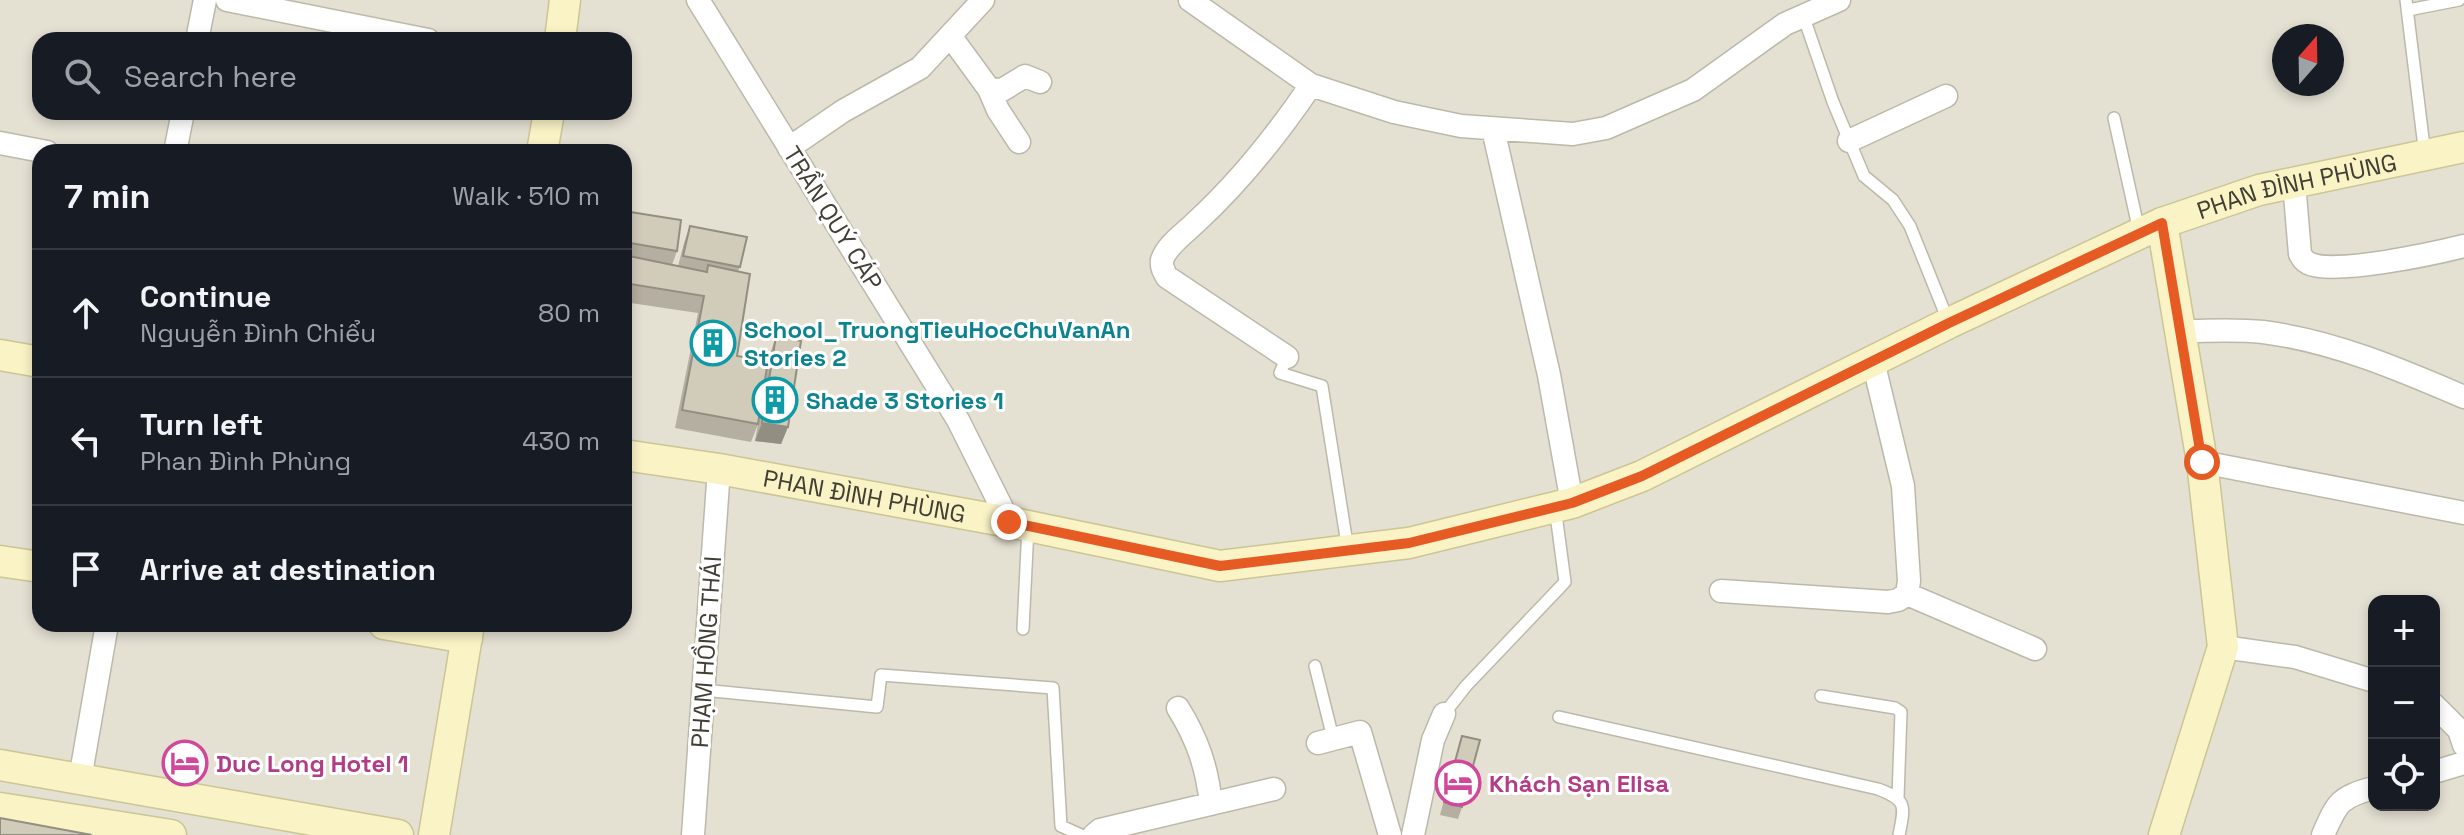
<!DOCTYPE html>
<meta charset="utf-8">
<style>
:root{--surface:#171b24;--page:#20242c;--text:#f1f3f6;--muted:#9ea1a6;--line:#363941}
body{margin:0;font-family:"Space Grotesk",sans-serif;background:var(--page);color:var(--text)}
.controls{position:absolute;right:24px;bottom:24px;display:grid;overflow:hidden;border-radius:16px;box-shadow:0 4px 12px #0003}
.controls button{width:72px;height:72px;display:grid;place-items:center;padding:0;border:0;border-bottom:2px solid var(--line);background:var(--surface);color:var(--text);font:40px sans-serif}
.compass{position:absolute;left:2272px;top:24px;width:72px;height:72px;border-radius:50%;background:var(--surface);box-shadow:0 4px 12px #0003;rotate:20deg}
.stop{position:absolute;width:24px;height:24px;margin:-18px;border:6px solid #e65b24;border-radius:50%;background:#fff}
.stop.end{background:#e65b24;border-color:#fff;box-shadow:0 2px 8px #0008}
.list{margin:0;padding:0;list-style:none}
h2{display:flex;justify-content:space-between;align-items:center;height:104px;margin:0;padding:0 32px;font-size:34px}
h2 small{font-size:26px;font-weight:400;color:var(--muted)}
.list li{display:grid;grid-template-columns:52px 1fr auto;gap:24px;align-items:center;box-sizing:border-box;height:128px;padding:0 32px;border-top:2px solid var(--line)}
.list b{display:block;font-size:30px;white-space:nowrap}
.list p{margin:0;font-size:26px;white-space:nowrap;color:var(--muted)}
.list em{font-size:26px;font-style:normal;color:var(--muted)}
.icon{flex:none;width:44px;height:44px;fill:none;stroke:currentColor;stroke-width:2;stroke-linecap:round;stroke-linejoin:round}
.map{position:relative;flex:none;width:2464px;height:835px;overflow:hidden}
.search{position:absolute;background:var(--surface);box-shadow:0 4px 12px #0003;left:32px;top:32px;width:600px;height:88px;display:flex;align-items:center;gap:20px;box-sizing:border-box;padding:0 28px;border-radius:24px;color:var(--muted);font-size:30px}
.panel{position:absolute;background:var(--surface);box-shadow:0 4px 12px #0003;left:32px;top:144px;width:600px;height:488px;border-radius:24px}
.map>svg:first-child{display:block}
.residential{fill:#e4e0d2;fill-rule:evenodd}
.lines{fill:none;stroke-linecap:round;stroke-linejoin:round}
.lane-casing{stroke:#bdb9aa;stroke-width:14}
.street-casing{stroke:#bdb9aa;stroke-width:25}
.secondary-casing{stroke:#ccc596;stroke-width:33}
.lane{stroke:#fff;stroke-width:11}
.street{stroke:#fff;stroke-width:22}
.secondary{stroke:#f9f3c5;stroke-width:30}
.wall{fill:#b4afa0}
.shaded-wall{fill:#928e82}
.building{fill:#d1cbba;stroke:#928e82;stroke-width:2}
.route{stroke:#e65b24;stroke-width:10}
.labels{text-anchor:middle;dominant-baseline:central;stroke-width:6;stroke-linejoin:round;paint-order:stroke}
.street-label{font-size:24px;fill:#413e34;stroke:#fff}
.culture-label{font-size:24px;font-weight:bold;fill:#0d838f;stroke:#fff;text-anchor:start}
.hotel-label{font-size:24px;font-weight:bold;fill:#b23c85;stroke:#fff;text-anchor:start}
</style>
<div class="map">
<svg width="2464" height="835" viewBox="0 0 2464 835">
<rect width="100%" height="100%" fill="#f0eee4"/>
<path class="residential" d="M 0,0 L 2464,0 L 2464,835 L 0,835 ZM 2284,36 L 2332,36 L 2332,84 L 2284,84 ZM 40,40 L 624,40 L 624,112 L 40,112 ZM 40,152 L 624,152 L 624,624 L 40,624 ZM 2374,601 L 2434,601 L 2434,805 L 2374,805 Z"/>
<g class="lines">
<g class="lane-casing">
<path id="lane" d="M 2406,0 L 2425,155
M 2408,10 L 2459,0
M 1803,15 L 1833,102 L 1864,176 L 1893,200 L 1910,226 L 1949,323
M 2114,118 L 2139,231
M 1287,357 L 1280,373 L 1322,386 L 1348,550
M 1023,629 L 1028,527
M 1315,666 L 1333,738
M 703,690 L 877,707 L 881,675 L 1053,688 L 1061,826 L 1081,835
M 1821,696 L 1895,708 L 1901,712 L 1898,797
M 1444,714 L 1466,686 L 1565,582 L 1555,507
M 1559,717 L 1878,789 C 1907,800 1905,805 1899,835"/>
</g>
<g class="street-casing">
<path id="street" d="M 227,0 L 428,40
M 698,0 L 958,420 L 1009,522
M 1190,0 L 1311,85 L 1394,112 L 1461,126 L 1573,134 L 1606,128 L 1693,90 L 1785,24 L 1839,0
M 951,37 L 989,89 L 1002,90 L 1025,76 L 1040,82
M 197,40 L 205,0
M 989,89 L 998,110 L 1019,142
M 1493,129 L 1549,375 L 1572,503
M 1849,141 L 1946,96
M 0,143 L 47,152
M 789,148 L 843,111 L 920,68 L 983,0
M 175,152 L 183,112
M 2294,183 L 2300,254 C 2303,259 2304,261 2308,263 C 2332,276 2436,253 2464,246
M 2182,331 C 2209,331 2236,329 2263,332 C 2333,341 2399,369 2464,397
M 1287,357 L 1167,277 C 1164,272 1161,267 1162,260 C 1167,245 1185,233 1195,223 C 1240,182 1277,135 1311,85
M 2202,462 L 2464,513
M 1721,591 L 1888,602 L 1898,600 L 1907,594 L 1909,581 L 1903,486 L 1873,361
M 1907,594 L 2035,649
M 2223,647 L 2295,657 L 2374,681
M 2434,705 L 2459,730 L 2464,745
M 1178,708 C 1198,740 1207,768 1211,804
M 1318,743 L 1360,732 L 1390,835
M 2434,772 L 2464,763
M 80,779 L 107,624
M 693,835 L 719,469
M 1094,835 L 1100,830 L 1274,789
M 1413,835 L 1433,740 L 1444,714
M 2323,835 C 2337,803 2339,797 2374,788"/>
</g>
<g class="secondary-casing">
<g id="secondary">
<path d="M 560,40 L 565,0"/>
<path d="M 542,152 L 549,112"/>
<path d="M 2162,223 L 2202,462 L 2223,647 L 2164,835"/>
<path d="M 0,355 L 40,362"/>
<path id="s1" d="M 624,455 L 719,469 L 1009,522 L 1220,566 L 1409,543 L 1572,503 L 1642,476 L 1949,323 L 2162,223 L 2259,190 L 2464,147"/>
<path d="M 0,561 L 40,567"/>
<path d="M 384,624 L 467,638"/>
<path d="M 0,765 L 398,835"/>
<path d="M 0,808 L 171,835"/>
<path d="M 434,835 L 469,624"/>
</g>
</g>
<use href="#lane" class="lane"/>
<use href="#street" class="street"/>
<use href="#secondary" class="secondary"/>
</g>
<path class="wall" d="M 624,211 L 677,251 L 672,265 L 678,266 L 684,243 L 690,226 L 740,267 L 738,271 L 737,356 L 758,424 L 751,442 L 675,428 L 698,313 L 624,302 Z
M 776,336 L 788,427 L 781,444 L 755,441 L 770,354 Z
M 1462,736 L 1462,807 L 1458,819 L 1440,815 Z"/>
<path class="shaded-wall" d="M 762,423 L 788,427 L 781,444 L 755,441 Z"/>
<path class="building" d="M 624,211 L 681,220 L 677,251 L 624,242 Z
M 690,226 L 747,237 L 740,267 L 683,256 Z
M 624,255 L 707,272 L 708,265 L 750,274 L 737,356 L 768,361 L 758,424 L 682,410 L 704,296 L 624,283 Z
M 776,336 L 801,341 L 788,427 L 762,423 Z
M 1462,736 L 1480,740 L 1462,807 L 1444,802 Z
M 0,818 L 92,835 L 0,835 Z"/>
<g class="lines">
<path class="route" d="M 1009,522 L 1220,566 L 1409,543 L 1572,503 L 1642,476 L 1949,323 L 2162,223 L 2202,462"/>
</g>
<defs>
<g id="building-ring" transform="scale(2.3)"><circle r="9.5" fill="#fff" stroke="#0f9aa8" stroke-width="1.5"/><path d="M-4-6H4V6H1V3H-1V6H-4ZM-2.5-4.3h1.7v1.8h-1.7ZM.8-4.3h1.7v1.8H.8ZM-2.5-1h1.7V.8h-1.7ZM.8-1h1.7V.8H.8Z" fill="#0f9aa8"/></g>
<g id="hotel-ring" transform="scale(2.3)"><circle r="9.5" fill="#fff" stroke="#d1479c" stroke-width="1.5"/><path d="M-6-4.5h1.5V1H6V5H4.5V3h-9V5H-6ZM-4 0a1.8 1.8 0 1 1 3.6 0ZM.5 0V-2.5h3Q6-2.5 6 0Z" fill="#d1479c"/></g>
</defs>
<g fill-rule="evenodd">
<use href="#building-ring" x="713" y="343"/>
<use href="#building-ring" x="775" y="400"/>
<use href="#hotel-ring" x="185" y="763"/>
<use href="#hotel-ring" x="1458" y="783"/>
</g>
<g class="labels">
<g class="street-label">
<text stroke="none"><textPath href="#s1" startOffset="1758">PHAN ĐÌNH PHÙNG</textPath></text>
<text transform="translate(833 218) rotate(58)">TRẦN QUÝ CÁP</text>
<text stroke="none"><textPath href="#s1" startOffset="244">PHAN ĐÌNH PHÙNG</textPath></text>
<text transform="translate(706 652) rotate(-86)">PHẠM HỒNG THÁI</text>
</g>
<g class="culture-label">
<text x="744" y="329">School_TruongTieuHocChuVanAn<tspan x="744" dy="28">Stories 2</tspan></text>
<text x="806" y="400">Shade 3 Stories 1</text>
</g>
<g class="hotel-label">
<text x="216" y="763">Duc Long Hotel 1</text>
<text x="1489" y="783">Khách Sạn Elisa</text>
</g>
</g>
</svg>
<div class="controls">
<button>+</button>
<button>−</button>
<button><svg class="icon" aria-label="locate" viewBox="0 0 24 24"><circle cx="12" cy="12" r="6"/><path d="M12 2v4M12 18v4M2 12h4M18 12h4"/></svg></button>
</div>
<svg class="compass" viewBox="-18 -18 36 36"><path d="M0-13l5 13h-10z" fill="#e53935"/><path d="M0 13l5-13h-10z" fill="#9ea1a6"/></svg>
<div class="stop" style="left:2202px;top:462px"></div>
<div class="stop end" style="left:1009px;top:522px"></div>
<div class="search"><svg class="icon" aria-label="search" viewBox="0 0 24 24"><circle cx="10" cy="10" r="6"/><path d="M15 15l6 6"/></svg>Search here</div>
<section class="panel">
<h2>7 min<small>Walk · 510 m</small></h2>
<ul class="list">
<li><svg class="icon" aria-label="ahead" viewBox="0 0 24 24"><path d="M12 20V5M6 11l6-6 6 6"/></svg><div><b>Continue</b><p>Nguyễn Đình Chiểu</p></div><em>80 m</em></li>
<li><svg class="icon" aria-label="left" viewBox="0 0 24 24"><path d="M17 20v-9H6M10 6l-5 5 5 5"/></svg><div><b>Turn left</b><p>Phan Đình Phùng</p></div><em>430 m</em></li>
<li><svg class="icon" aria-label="arrive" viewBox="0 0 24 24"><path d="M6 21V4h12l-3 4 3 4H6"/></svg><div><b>Arrive at destination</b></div></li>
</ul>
</section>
</div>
